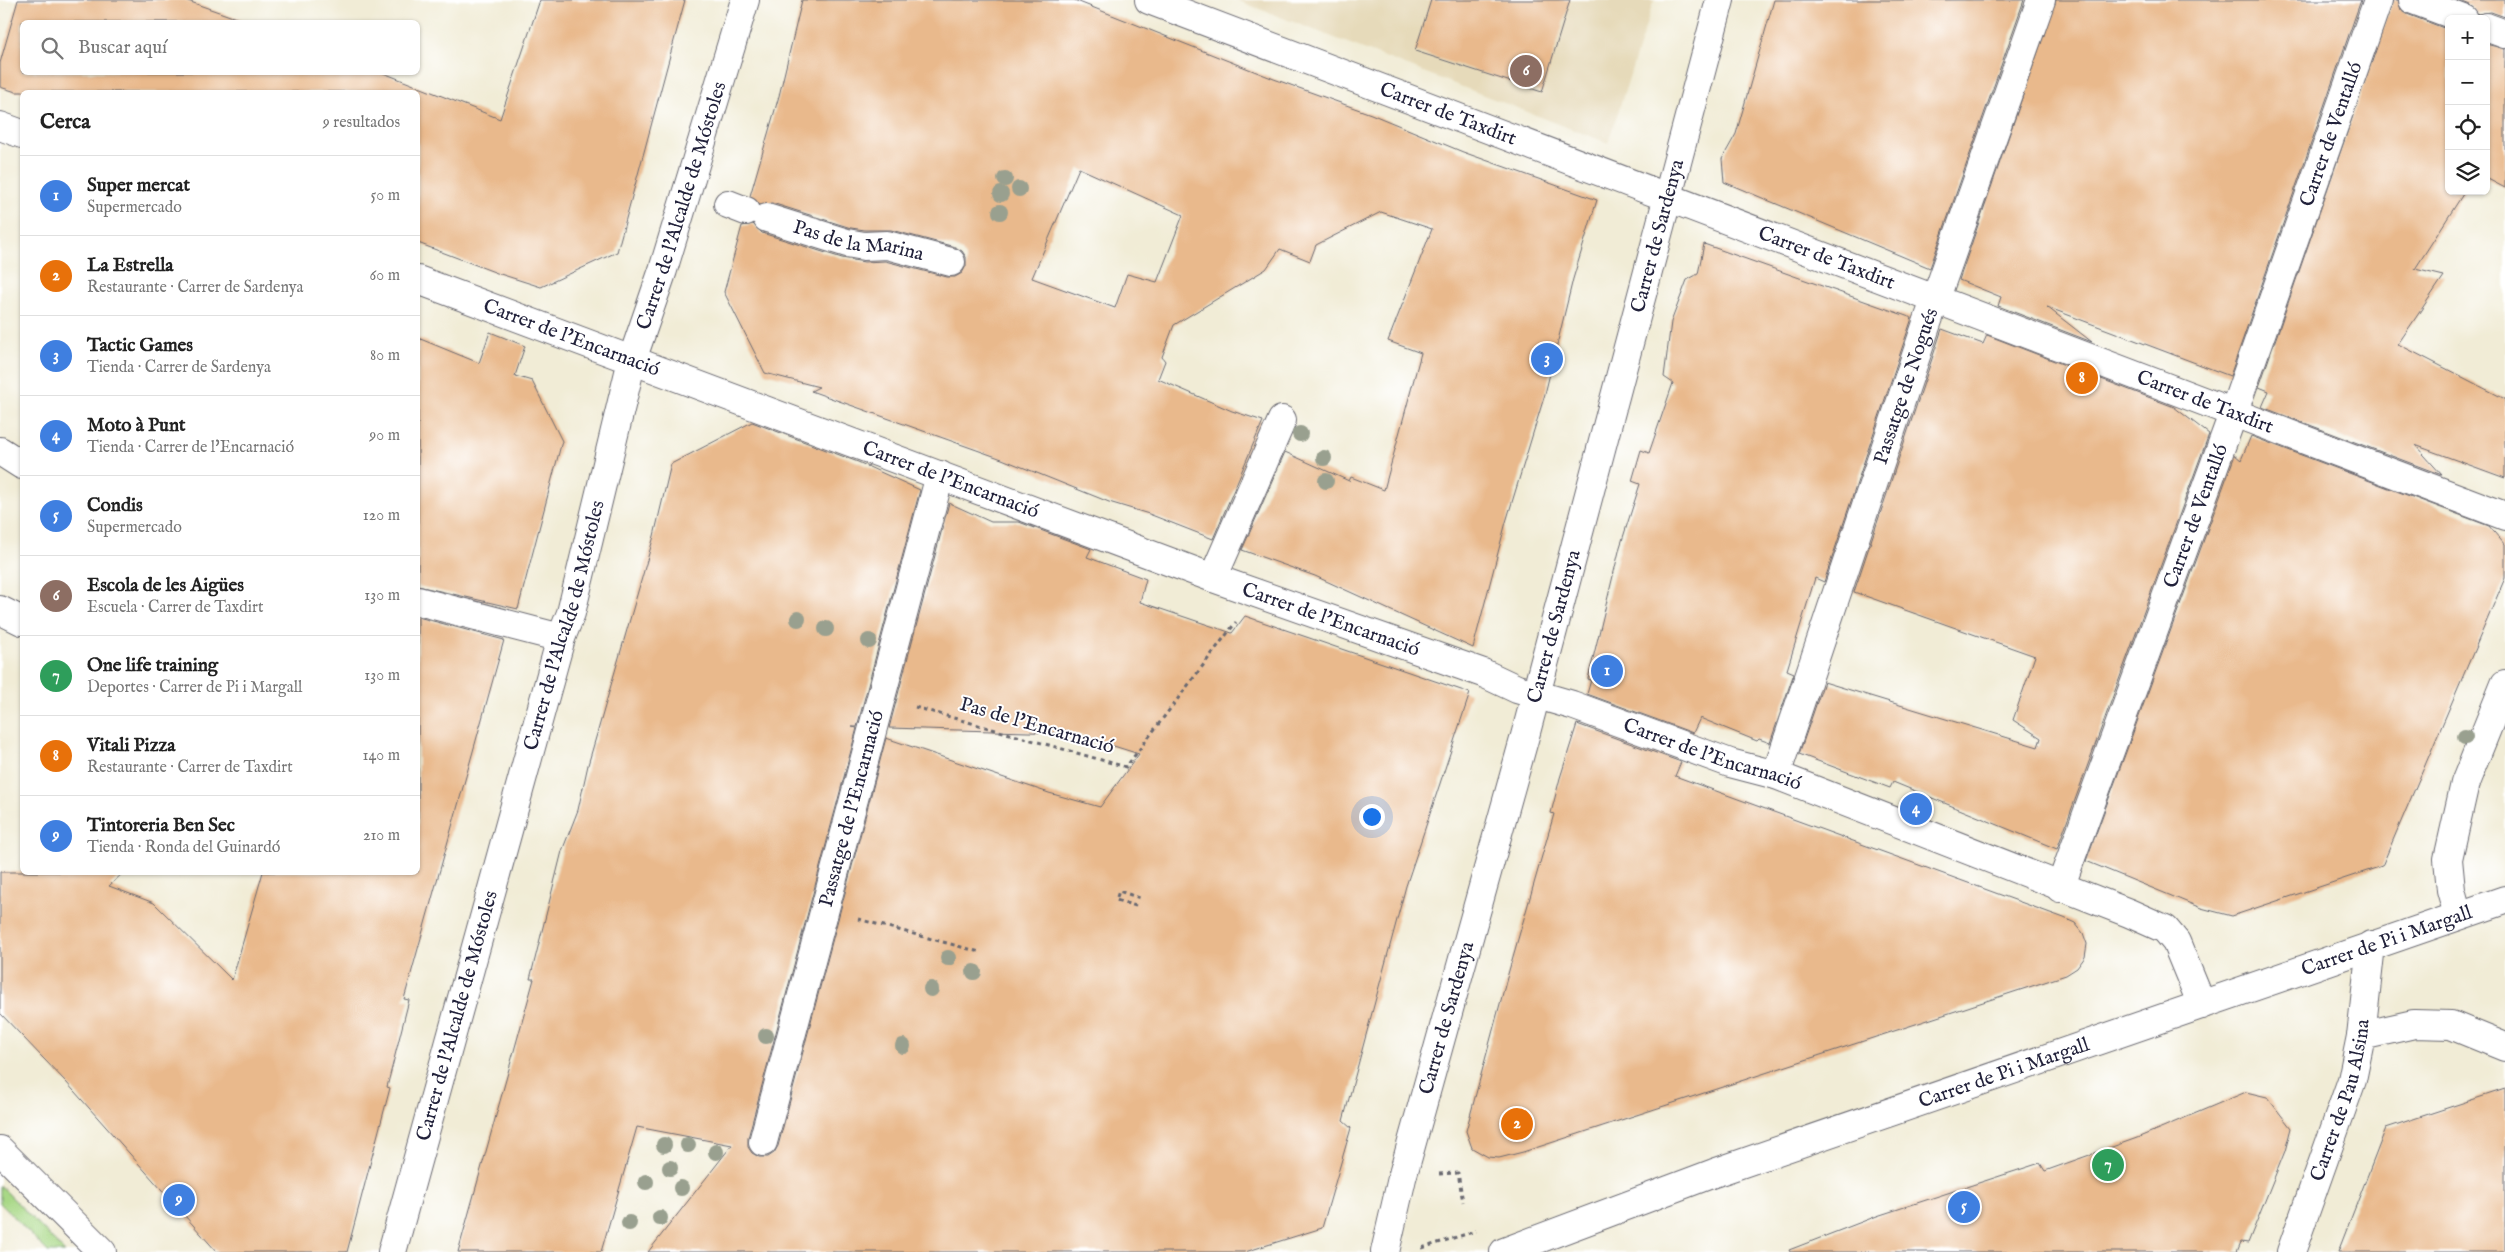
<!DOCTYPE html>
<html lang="es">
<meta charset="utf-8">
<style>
:root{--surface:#fff;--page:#f2f2f2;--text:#222;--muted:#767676;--line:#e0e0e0;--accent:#db2777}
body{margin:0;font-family:"IM FELL English",serif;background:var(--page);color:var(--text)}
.controls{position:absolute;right:15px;top:15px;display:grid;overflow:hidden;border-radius:8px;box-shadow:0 1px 4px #0004}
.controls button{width:45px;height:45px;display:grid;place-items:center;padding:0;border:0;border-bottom:1px solid var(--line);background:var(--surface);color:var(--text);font:25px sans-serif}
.you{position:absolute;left:1371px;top:816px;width:18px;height:18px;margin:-12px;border:4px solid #fff;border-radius:50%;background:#1a73e8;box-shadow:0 0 0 8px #1a73e833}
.badge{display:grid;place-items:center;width:32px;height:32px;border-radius:50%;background:var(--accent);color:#fff;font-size:16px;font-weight:700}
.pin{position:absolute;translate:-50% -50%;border:2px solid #fff;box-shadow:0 1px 5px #0006}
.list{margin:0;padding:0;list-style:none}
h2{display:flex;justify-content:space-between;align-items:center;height:65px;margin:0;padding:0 20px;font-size:21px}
h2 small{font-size:16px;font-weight:400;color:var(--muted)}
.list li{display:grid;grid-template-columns:32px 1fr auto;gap:15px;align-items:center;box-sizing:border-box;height:80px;padding:0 20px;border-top:1px solid var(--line)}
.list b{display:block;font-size:19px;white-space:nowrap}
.list p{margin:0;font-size:16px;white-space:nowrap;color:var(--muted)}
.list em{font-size:16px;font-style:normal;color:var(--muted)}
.icon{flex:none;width:28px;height:28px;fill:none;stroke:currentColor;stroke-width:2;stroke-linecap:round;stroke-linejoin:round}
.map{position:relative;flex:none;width:2505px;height:1252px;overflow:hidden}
.search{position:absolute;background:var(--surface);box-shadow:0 1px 4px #0004;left:20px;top:20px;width:400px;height:55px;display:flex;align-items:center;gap:12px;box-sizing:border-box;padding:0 18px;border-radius:8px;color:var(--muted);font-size:19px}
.panel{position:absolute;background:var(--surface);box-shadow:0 1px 4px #0004;left:20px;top:90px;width:400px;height:785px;border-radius:8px}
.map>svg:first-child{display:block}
.built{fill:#e6daba}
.green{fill:#a8d886;stroke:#657d60}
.building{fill:#e9b98c;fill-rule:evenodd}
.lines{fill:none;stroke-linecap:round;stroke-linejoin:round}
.street-casing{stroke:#6a6971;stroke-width:30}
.secondary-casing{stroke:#6a6971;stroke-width:30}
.primary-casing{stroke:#6a6971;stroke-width:30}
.path{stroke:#6a6971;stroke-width:3;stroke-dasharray:4 4;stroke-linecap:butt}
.street{stroke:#fff;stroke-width:28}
.secondary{stroke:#fff;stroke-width:28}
.primary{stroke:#fff;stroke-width:28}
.tree{fill:#99a08f}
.labels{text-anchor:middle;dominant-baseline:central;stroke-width:4;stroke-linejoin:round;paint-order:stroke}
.street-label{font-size:20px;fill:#22223b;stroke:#fff}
</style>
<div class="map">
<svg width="2505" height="1252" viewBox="0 0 2505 1252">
<rect width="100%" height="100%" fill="#fff"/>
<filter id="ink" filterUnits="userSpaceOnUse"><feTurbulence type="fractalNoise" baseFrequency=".02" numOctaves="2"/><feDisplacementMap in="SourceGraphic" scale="10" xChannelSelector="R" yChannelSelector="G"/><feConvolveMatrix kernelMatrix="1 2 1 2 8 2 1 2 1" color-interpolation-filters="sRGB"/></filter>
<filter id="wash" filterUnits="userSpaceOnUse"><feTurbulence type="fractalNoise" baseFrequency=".0096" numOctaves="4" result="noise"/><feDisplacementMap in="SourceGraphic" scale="20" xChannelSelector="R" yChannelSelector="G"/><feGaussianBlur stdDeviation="1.12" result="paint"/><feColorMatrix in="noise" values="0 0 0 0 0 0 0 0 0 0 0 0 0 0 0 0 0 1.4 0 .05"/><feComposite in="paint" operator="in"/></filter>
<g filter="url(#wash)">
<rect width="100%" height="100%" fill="#f1ecd6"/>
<path class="built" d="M 1236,0 L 1654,0 L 1608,143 Z"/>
<path class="green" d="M 0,1185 L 65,1252 L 48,1252 L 0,1203 Z"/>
<g id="blocks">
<path class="building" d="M 18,0 L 185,0 L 247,22 L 22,22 L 22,72 L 381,72 L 500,119 L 540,0 L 685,0 L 617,252 L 541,287 L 497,273 L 418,243 L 418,92 L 16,92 L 0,87 L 0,63 Z
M 802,0 L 1074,0 L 1274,79 L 1371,114 L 1463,152 L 1597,200 L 1573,279 L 1545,394 L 1506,522 L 1473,648 L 1315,576 L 1242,550 L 1285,452 L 1349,481 L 1351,477 L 1384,490 L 1421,353 L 1388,341 L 1432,229 L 1381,212 L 1316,245 L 1310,261 L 1280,249 L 1266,269 L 1174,325 L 1162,357 L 1165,361 L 1158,379 L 1232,411 L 1263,421 L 1213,539 L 1149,514 L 1109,502 L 1002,459 L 811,391 L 819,387 L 765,373 L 724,292 L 742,226 L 753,224 L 762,233 L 842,258 L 864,262 L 885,261 L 947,277 L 955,277 L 962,273 L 966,266 L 966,257 L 962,251 L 955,247 L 891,230 L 865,230 L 851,228 L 772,203 L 760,205 L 750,196 L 779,96 ZM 1079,168 L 1183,215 L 1157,282 L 1127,274 L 1115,308 L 1032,278 Z
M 1431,0 L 1570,0 L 1542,92 L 1415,51 Z
M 1774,0 L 2024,0 L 1930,268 L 1724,182 L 1722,159 L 1736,134 Z
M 2056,0 L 2361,0 L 2230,376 L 2047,307 L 2092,342 L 1998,306 L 2001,297 L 1959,280 Z
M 2393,0 L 2398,0 L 2401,10 L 2407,14 L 2449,30 L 2449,191 L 2465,191 L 2415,269 L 2444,276 L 2398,344 L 2505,399 L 2505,478 L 2415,445 L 2442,475 L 2262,407 L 2269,391 L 2259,387 Z
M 2458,0 L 2505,0 L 2505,17 L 2491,12 L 2478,14 L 2470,5 Z
M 2486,44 L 2505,49 L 2505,188 L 2486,178 Z
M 1704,244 L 1912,318 L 1824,582 L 1815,578 L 1787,670 L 1794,673 L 1770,743 L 1759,739 L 1757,741 L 1700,718 L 1693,733 L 1587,694 L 1591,680 L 1588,679 L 1620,547 L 1640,484 L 1632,481 L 1641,450 L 1649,453 L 1673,383 L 1664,377 L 1671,322 L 1687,280 L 1698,274 Z
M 1942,329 L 1983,344 L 1987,335 L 2174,407 L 2209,434 L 2057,849 L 1893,782 L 1890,788 L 1799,754 L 1824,682 L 2038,747 L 2041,738 L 2013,720 L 2035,656 L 1854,592 Z
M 490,332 L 525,346 L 515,376 L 532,381 L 562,441 L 518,609 L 418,586 L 418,338 L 479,363 Z
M 752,422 L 858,462 L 920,490 L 857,727 L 852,727 L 857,728 L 748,1138 L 748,1147 L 752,1153 L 759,1157 L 768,1157 L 774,1153 L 778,1146 L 886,738 L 1049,793 L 1100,807 L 1139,754 L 1063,730 L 1062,733 L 889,728 L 949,503 L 991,522 L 1019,522 L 1091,549 L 1087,557 L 1146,579 L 1140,602 L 1232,633 L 1245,616 L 1470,693 L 1406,886 L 1343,1121 L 1351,1128 L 1322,1228 L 1245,1252 L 648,1252 L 732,1145 L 637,1127 L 601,1252 L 458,1252 L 534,979 L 530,979 L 562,851 L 578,810 L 588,765 L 654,536 L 671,464 Z
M 2251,436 L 2489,526 L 2505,545 L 2505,578 L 2382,866 L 2232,916 L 2201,908 L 2086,861 L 2235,455 L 2241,460 Z
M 418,617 L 504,640 L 404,999 L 409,1000 L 387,1087 L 390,1088 L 347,1252 L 217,1252 L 66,1082 L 0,1013 L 0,872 L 124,872 L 109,886 L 154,903 L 232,980 L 263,872 L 418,872 Z
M 1577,724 L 1681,762 L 1675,776 L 2064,918 L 2075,923 L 2083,933 L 2087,944 L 2085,957 L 2077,968 L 2066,975 L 1523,1152 L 1499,1158 L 1488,1157 L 1472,1148 L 1466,1131 L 1508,974 L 1554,814 L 1551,813 L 1560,778 Z
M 2505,1089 L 2505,1252 L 2338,1252 L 2386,1128 Z
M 2246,1092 L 2267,1097 L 2291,1128 L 2285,1151 L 2248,1243 L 2241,1242 L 2237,1252 L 1790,1252 L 1789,1250 L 1877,1216 L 2040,1163 L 2045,1171 L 2137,1138 Z"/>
</g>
</g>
<g filter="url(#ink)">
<use href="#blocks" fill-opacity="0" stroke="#6a6971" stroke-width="1"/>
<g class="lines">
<g class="street-casing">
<g id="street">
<path id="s1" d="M 1149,0 L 2505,516"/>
<path d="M 2413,0 L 2464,19"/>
<path d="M 2486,27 L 2505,34"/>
<path d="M 0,126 L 22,134"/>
<path d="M 728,204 L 746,211"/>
<path id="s2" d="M 767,218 L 847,243 L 864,246 L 887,245 L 951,262"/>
<path id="s3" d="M 418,280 L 1213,578 L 1483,673 L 1517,689 L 1572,705 L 1730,763 L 1776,775 L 2129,913 L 2165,929 L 2176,942 L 2202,1005"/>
<path d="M 0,451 L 22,465"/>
<path d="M 1213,578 L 1282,420"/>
<path d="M 418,601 L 561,638"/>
<path d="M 0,610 L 22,621"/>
<path id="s4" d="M 1776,775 L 1926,326 L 2041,0"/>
<path id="s5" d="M 2060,888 L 2233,414 L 2378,0"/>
<path d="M 2458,915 L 2451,890 L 2448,859 L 2465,783 L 2505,684"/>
<path d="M 2361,1036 L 2414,1024 L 2451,1025 L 2505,1047"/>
<path id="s6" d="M 763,1142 L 940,475"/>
<path id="s7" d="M 392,1252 L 561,638 L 571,613 L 632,360 L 663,270 L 745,0"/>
<path id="s8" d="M 1504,1252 L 1714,1173 L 2505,900"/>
<path id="s9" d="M 2291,1252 L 2352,1080 L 2361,1036 L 2371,945"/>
</g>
</g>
<g class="secondary-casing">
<g id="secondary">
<path id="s10" d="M 1385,1252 L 1402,1178 L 1525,736 L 1720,0"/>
</g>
</g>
<g class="primary-casing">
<path id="primary" d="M 0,1150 L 102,1252"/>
</g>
<path class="path" d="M 915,707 L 1126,767 L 1236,622
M 1136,906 L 1116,900 L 1119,891 L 1140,898
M 858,919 L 980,952
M 1439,1174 L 1458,1173 L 1463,1202
M 1422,1248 L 1476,1231"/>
<use href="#street" class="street"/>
<use href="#secondary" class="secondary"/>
<use href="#primary" class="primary"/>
</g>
<g class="tree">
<circle cx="1005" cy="179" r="8"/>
<circle cx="1019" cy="189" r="8"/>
<circle cx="1001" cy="194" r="8"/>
<circle cx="1000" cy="212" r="8"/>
<circle cx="1300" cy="434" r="8"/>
<circle cx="1324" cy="458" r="8"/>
<circle cx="1326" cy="481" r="8"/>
<circle cx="798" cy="619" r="8"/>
<circle cx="826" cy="629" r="8"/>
<circle cx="869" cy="641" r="8"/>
<circle cx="2465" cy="737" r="8"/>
<circle cx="948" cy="958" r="8"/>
<circle cx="974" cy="972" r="8"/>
<circle cx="931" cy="989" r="8"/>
<circle cx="766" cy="1036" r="8"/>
<circle cx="903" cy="1046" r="8"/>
<circle cx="664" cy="1145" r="8"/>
<circle cx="688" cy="1145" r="8"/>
<circle cx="716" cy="1152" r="8"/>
<circle cx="670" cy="1168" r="8"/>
<circle cx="646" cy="1182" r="8"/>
<circle cx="681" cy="1188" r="8"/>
<circle cx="660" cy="1218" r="8"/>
<circle cx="629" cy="1223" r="8"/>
</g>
</g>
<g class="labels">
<g class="street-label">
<text stroke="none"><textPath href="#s1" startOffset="320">Carrer de Taxdirt</textPath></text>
<text stroke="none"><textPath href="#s5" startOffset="801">Carrer de Ventalló</textPath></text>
<text stroke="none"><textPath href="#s7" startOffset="1086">Carrer de l'Alcalde de Móstoles</textPath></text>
<text stroke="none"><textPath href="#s10" startOffset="1052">Carrer de Sardenya</textPath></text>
<text stroke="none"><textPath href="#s2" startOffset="95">Pas de la Marina</textPath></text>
<text stroke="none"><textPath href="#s1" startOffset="725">Carrer de Taxdirt</textPath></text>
<text stroke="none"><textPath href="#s3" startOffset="164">Carrer de l'Encarnació</textPath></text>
<text stroke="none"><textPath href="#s4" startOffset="410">Passatge de Nogués</textPath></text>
<text stroke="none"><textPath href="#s1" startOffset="1130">Carrer de Taxdirt</textPath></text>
<text stroke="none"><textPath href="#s3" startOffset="569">Carrer de l'Encarnació</textPath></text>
<text stroke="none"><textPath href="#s5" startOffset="396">Carrer de Ventalló</textPath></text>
<text stroke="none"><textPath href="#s3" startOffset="974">Carrer de l'Encarnació</textPath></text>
<text stroke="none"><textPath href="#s7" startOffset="650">Carrer de l'Alcalde de Móstoles</textPath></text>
<text stroke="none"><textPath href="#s10" startOffset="648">Carrer de Sardenya</textPath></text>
<text transform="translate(1037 726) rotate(16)">Pas de l'Encarnació</text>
<text stroke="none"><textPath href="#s3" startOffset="1379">Carrer de l'Encarnació</textPath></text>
<text stroke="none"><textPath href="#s6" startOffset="345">Passatge de l'Encarnació</textPath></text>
<text stroke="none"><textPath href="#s8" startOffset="936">Carrer de Pi i Margall</textPath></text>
<text stroke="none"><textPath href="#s7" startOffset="245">Carrer de l'Alcalde de Móstoles</textPath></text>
<text stroke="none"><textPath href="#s10" startOffset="242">Carrer de Sardenya</textPath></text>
<text stroke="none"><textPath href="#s8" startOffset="531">Carrer de Pi i Margall</textPath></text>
<text stroke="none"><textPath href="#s9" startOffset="160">Carrer de Pau Alsina</textPath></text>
</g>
</g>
</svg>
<div class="controls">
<button>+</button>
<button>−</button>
<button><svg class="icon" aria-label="locate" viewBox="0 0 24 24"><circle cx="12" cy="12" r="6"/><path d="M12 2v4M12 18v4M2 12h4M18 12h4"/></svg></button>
<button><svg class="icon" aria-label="layers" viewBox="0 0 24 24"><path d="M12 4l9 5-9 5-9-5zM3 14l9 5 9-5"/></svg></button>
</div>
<div class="you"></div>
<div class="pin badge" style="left:1607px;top:671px;background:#3f7fe0">1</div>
<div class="pin badge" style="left:1517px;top:1124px;background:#e8710a">2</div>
<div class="pin badge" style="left:1547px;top:359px;background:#3f7fe0">3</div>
<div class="pin badge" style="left:1916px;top:809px;background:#3f7fe0">4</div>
<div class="pin badge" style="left:1964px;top:1207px;background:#3f7fe0">5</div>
<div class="pin badge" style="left:1526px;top:71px;background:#8d6e63">6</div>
<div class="pin badge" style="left:2108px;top:1165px;background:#2e9e5b">7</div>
<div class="pin badge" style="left:2082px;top:378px;background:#e8710a">8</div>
<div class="pin badge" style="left:179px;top:1200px;background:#3f7fe0">9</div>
<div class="search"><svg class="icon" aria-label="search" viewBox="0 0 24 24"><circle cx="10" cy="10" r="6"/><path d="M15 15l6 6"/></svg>Buscar aquí</div>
<section class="panel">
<h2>Cerca<small>9 resultados</small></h2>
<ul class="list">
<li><span class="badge" style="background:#3f7fe0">1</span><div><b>Super mercat</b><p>Supermercado</p></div><em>50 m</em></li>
<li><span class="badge" style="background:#e8710a">2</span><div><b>La Estrella</b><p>Restaurante · Carrer de Sardenya</p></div><em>60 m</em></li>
<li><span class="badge" style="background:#3f7fe0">3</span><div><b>Tactic Games</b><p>Tienda · Carrer de Sardenya</p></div><em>80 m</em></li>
<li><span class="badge" style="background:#3f7fe0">4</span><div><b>Moto à Punt</b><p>Tienda · Carrer de l'Encarnació</p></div><em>90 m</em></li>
<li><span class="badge" style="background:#3f7fe0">5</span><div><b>Condis</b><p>Supermercado</p></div><em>120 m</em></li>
<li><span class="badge" style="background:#8d6e63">6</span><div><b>Escola de les Aigües</b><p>Escuela · Carrer de Taxdirt</p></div><em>130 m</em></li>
<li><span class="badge" style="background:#2e9e5b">7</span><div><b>One life training</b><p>Deportes · Carrer de Pi i Margall</p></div><em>130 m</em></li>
<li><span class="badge" style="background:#e8710a">8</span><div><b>Vitali Pizza</b><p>Restaurante · Carrer de Taxdirt</p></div><em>140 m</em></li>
<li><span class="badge" style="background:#3f7fe0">9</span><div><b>Tintoreria Ben Sec</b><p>Tienda · Ronda del Guinardó</p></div><em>210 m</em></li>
</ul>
</section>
</div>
